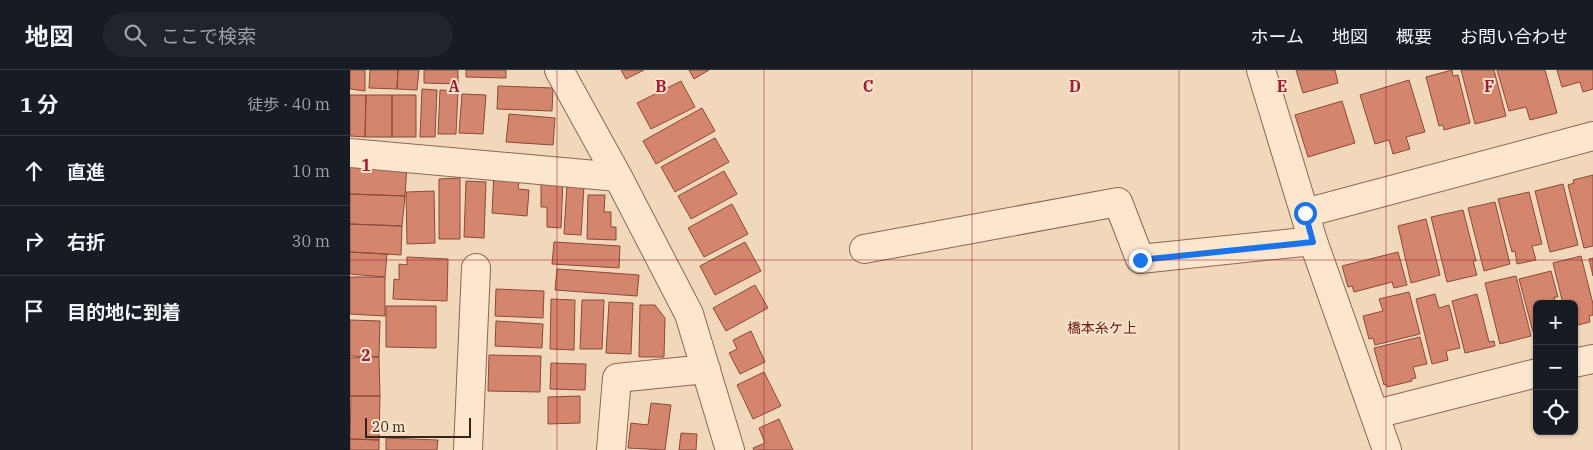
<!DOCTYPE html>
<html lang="ja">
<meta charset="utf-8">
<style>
:root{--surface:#171b24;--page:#20242c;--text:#f1f3f6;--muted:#9ea1a6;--line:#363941}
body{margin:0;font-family:"IBM Plex Serif","Noto Sans JP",serif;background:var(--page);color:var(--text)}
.controls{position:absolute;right:15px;bottom:15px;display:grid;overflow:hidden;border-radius:8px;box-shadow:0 1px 4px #0004}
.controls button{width:45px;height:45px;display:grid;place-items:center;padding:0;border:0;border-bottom:1px solid var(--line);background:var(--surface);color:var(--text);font:25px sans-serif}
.scale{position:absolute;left:15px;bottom:12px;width:106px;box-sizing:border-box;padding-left:5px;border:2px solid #38231a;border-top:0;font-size:14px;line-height:18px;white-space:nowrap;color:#38231a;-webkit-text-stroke:4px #f9e3cb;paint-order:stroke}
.stop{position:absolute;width:15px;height:15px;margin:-11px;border:4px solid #1a73e8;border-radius:50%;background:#fff}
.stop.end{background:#1a73e8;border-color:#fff;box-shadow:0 1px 5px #0008}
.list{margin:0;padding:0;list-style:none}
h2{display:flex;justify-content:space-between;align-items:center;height:65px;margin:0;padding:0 20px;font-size:21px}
h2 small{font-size:16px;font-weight:400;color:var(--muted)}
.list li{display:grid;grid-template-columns:32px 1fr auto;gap:15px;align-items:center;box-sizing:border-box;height:70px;padding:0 20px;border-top:1px solid var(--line)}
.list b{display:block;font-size:19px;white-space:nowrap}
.list em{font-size:16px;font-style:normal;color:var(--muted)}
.icon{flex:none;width:28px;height:28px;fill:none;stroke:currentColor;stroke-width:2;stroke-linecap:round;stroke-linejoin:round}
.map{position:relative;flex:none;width:1243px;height:380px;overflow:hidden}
header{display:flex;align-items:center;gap:30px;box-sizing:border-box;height:70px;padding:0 25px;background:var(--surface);border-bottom:1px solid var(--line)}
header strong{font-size:24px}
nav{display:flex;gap:28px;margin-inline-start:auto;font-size:18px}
.search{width:350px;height:45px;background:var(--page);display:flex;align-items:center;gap:12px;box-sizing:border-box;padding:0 18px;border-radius:28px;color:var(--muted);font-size:19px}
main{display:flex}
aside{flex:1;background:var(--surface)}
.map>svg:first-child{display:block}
.building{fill:#d4856d;stroke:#8c4937}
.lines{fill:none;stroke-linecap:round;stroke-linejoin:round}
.minor-casing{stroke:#8b6753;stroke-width:30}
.minor{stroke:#fce6ce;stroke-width:28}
.route{stroke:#1a73e8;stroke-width:6}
.grid{fill:none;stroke:#9f1d35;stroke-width:1;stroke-opacity:0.55}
.labels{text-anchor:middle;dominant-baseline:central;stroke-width:4;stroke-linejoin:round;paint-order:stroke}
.neighbourhood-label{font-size:14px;fill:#691815;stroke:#f9e3cb}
.grid-label{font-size:16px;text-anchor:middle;font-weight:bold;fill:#9f1d35;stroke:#f9e3cb;stroke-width:4;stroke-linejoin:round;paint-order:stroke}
</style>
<header>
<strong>地図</strong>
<div class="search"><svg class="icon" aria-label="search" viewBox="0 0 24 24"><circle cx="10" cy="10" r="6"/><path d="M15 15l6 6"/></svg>ここで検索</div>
<nav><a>ホーム</a><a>地図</a><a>概要</a><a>お問い合わせ</a></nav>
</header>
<main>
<aside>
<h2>1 分<small>徒歩 · 40 m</small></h2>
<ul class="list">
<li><svg class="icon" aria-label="ahead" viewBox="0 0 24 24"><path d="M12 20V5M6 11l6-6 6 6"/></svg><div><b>直進</b></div><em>10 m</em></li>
<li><svg class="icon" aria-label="right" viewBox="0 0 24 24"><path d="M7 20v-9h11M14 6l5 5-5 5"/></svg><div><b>右折</b></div><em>30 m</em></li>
<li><svg class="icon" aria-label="arrive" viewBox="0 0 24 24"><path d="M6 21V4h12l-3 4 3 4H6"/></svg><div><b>目的地に到着</b></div></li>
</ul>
</aside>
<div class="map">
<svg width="1243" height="380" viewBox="0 0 1243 380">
<rect width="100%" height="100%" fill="#f2d8bb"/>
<path class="building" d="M 0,0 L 15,0 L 15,21 L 0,19 Z
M 20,0 L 48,0 L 47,19 L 19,18 Z
M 48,0 L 69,0 L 67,20 L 47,19 Z
M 74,0 L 108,0 L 108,14 L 74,13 Z
M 116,0 L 156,0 L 156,8 L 116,7 Z
M 271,0 L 294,0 L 276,9 Z
M 339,0 L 359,0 L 344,9 Z
M 946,0 L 985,0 L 988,13 L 953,23 Z
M 1102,0 L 1103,6 L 1108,5 L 1120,53 L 1094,60 L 1093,55 L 1089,56 L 1076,7 Z
M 1111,0 L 1144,0 L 1156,46 L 1125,54 Z
M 1147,0 L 1195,0 L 1207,43 L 1180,50 L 1176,37 L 1159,41 Z
M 1207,0 L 1243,0 L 1243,19 L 1233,22 L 1230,12 L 1212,17 Z
M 1059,10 L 1075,62 L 1056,67 L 1060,79 L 1043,84 L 1039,70 L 1025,74 L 1010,25 Z
M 331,11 L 345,37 L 301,59 L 287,33 Z
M 148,16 L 203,18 L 202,41 L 147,39 Z
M 72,19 L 87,20 L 85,67 L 70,67 Z
M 90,20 L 108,21 L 106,64 L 88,64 Z
M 112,24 L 136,25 L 133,64 L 109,63 Z
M 0,25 L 16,25 L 15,67 L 0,66 Z
M 16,25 L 42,25 L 42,67 L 15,67 Z
M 42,25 L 66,25 L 66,67 L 42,67 Z
M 992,31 L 1005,73 L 958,87 L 945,45 Z
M 352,38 L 365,61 L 306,94 L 293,71 Z
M 159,44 L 205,48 L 203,75 L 156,72 Z
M 365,68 L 379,92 L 325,122 L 311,97 Z
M 0,91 L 57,96 L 55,126 L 0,124 Z
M 374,101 L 387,124 L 341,149 L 328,126 Z
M 144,102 L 170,104 L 168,119 L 179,120 L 177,146 L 142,143 Z
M 1243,105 L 1243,176 L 1234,178 L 1218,115 L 1224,113 L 1223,110 Z
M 110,108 L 110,169 L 89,169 L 89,109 Z
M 191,108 L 213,109 L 211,158 L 197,157 L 197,137 L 191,137 Z
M 116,111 L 136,112 L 134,168 L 114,167 Z
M 217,114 L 234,116 L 231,165 L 214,164 Z
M 1213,114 L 1228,175 L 1200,182 L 1185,121 Z
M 84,121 L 85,173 L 57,174 L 56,122 Z
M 1179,122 L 1192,174 L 1182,176 L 1186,190 L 1167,194 L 1165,181 L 1162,182 L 1148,129 Z
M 0,124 L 55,126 L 52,156 L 0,154 Z
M 238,125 L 255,125 L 254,142 L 261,142 L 261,157 L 266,157 L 266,170 L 237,169 Z
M 1145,132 L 1160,194 L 1134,201 L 1118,138 Z
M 382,134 L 398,164 L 354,187 L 338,158 Z
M 1113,140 L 1126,191 L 1123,191 L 1127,205 L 1097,212 L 1081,147 Z
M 1076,149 L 1090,205 L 1061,213 L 1048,156 Z
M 0,154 L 52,156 L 51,185 L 0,182 Z
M 204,172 L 270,176 L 269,198 L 202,194 Z
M 395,172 L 411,201 L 365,225 L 350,196 Z
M 0,182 L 37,184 L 35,207 L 0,204 Z
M 1048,182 L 1057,215 L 1044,218 L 1042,212 L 1004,222 L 1002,216 L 998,217 L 992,196 Z
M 1231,186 L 1243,234 L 1243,245 L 1239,246 L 1240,252 L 1224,256 L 1224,234 L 1213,234 L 1203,193 Z
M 57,187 L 98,189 L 97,231 L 43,229 L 44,209 L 49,210 L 49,194 L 57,195 Z
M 1243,188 L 1243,206 L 1239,189 Z
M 207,199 L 289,205 L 287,226 L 205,220 Z
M 1201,201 L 1208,227 L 1204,227 L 1206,234 L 1187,234 L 1187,261 L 1183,262 L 1169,209 Z
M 1166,206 L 1181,266 L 1150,274 L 1135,213 Z
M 0,207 L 35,207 L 35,246 L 0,244 Z
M 405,215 L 418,238 L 376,261 L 363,238 Z
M 146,219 L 194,221 L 193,248 L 145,246 Z
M 1059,222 L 1070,264 L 1025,275 L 1023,268 L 1019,269 L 1013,246 L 1033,241 L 1029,229 Z
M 1085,224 L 1089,238 L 1099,235 L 1110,278 L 1096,281 L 1098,290 L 1082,294 L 1066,229 Z
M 1127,224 L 1139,272 L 1144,271 L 1145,276 L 1115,283 L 1102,231 Z
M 201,229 L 225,230 L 224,280 L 200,279 Z
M 232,230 L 254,230 L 252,279 L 230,279 Z
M 259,232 L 283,233 L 281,284 L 256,283 Z
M 290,235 L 305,235 L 315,248 L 314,287 L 289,287 Z
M 36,236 L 86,236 L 86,278 L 36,277 Z
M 0,250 L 30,251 L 29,287 L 0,286 Z
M 146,251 L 193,254 L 192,278 L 145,276 Z
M 401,261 L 415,292 L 390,304 L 379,283 L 387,279 L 383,270 Z
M 1070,267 L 1077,294 L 1063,297 L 1066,308 L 1061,309 L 1062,311 L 1037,317 L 1036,314 L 1034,315 L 1024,278 Z
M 139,285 L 191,286 L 190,322 L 138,321 Z
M 29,287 L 30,326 L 0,326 L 0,288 Z
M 201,293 L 236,294 L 235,320 L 200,319 Z
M 414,302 L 431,336 L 403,349 L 387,315 Z
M 1,326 L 30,326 L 29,370 L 0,369 Z
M 230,326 L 230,353 L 198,354 L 198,327 Z
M 301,333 L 321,335 L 315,380 L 278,378 L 281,353 L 298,355 Z
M 429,349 L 443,380 L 404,380 L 403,378 L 415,373 L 409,358 Z
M 331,363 L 347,364 L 346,380 L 329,380 Z
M 36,368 L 88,370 L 87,380 L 36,380 Z
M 0,369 L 29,370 L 29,380 L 0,380 Z"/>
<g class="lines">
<g class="minor-casing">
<path id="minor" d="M 209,0 L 268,107 L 339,244 L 380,380
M 911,0 L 963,171 L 1037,380
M 0,83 L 268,107
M 955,143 L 1243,66
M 514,179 L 768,132 L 790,189 L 963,171
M 1224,293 L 1243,289
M 1026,344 L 1187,303
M 118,380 L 126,198
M 261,380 L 267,308 L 356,299"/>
</g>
<use href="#minor" class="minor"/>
</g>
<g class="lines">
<path class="route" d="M 790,190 L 963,172 L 955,143"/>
</g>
<path class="grid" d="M 207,0 L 207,380M 414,0 L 414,380M 622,0 L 622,380M 829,0 L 829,380M 1036,0 L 1036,380M 0,190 L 1243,190"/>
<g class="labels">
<g class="neighbourhood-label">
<text x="752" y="258">橋本糸ケ上</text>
</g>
</g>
<g class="grid-label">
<text x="104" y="22">A</text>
<text x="311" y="22">B</text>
<text x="518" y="22">C</text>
<text x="725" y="22">D</text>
<text x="932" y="22">E</text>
<text x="1139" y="22">F</text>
<text x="16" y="101">1</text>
<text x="16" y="291">2</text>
</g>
</svg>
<div class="controls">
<button>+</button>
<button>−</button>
<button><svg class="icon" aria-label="locate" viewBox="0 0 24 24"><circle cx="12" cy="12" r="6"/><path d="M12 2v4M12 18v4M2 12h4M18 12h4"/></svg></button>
</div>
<div class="scale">20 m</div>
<div class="stop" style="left:955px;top:143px"></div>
<div class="stop end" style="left:790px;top:190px"></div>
</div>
</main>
